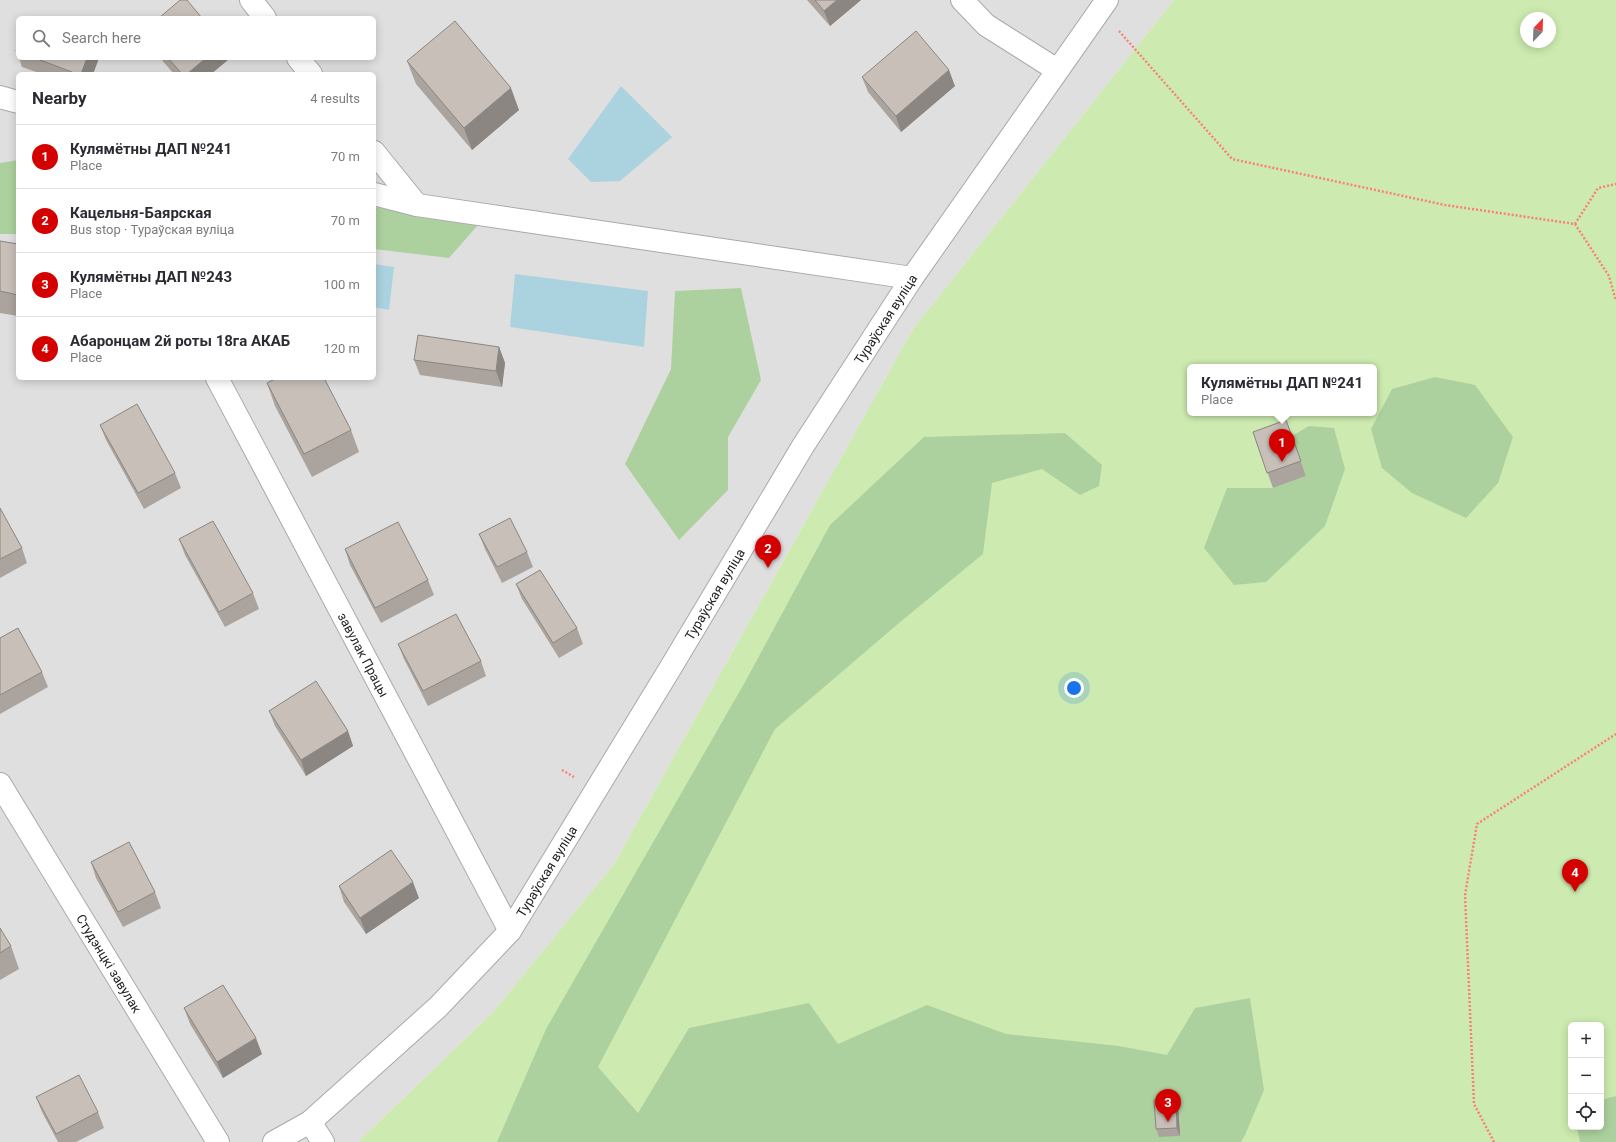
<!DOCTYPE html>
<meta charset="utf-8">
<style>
:root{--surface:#fff;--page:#f2f2f3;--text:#2b2b33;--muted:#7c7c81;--line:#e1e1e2;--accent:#d40000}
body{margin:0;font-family:Roboto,sans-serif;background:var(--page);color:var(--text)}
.controls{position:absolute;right:12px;bottom:12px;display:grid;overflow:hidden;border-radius:6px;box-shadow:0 2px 10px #0003}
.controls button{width:36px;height:36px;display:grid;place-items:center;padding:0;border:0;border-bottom:1px solid var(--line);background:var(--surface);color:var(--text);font:20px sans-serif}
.compass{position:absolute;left:1520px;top:12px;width:36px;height:36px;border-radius:50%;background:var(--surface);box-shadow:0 2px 10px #0003;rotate:23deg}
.you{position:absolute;left:1074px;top:688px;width:14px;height:14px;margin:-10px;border:3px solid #fff;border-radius:50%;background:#1a73e8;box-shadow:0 0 0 6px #1a73e833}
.badge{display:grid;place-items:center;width:26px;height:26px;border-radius:50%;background:var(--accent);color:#fff;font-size:13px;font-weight:700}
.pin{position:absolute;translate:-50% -33px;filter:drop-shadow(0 1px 2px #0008)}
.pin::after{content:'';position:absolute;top:21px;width:14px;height:12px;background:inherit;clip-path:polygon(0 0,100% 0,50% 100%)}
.popup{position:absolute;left:1187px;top:364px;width:190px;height:52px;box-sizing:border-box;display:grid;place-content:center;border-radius:6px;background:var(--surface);filter:drop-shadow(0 1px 3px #0005);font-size:13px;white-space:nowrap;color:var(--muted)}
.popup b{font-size:15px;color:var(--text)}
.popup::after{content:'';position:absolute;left:50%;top:100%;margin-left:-8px;border:8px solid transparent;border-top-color:var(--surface)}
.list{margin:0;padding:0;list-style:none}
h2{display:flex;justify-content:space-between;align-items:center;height:52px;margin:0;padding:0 16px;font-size:17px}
h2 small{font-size:13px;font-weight:400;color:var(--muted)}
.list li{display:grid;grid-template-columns:26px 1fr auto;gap:12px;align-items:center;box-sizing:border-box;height:64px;padding:0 16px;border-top:1px solid var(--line)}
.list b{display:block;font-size:15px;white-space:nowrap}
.list p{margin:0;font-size:13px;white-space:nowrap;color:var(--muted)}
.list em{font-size:13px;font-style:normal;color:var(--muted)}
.icon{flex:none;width:22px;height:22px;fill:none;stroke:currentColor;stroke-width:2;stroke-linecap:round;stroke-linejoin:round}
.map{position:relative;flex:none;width:1616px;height:1142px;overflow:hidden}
.search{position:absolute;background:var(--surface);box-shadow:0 2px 10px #0003;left:16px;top:16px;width:360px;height:44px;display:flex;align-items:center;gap:10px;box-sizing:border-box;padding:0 14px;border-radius:6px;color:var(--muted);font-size:15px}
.panel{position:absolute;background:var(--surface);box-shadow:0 2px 10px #0003;left:16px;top:72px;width:360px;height:308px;border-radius:6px}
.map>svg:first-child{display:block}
.residential{fill:#e0dfdf;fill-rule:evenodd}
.grass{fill:#cdebb0;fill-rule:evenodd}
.forest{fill:#add19e}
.water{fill:#aad3df}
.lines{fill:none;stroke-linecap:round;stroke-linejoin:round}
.minor-casing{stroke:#a9a9a9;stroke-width:24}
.path{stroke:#fa8072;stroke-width:2.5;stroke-dasharray:2 2;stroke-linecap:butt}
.minor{stroke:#fff;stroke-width:22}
.wall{fill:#aba49e}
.shaded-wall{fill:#8b8681}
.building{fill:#c7bfb8;stroke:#8b8681}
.labels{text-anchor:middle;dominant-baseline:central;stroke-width:4;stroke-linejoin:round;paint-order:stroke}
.street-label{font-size:13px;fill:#222;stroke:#fff}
</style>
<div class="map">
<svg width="1616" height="1142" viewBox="0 0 1616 1142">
<rect width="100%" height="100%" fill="#f2efe9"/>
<path class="residential" d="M 0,0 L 1174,0 L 913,329 L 614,864 L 493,1012 L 358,1142 L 0,1142 ZM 18,18 L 374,18 L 374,58 L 18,58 ZM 18,74 L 374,74 L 374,378 L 18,378 Z"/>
<path class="grass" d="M 1174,0 L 1616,0 L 1616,1142 L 358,1142 L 493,1012 L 614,864 L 913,329 ZM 1526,18 L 1550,18 L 1550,42 L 1526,42 ZM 1190,367 L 1374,367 L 1374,413 L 1190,413 ZM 1571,1025 L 1601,1025 L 1601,1127 L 1571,1127 Z"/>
<path class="forest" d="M 18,160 L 18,234 L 0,234 L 0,163 Z
M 374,207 L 478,225 L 449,258 L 374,249 Z
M 741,288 L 761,380 L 728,437 L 728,490 L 679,540 L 625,464 L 671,369 L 675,291 Z
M 1435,377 L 1475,385 L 1513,437 L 1498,483 L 1466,518 L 1412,493 L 1382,468 L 1371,429 L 1392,389 Z
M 1309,426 L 1334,428 L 1345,469 L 1325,526 L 1266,582 L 1234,585 L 1204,548 L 1227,488 L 1273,488 L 1306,476 L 1292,436 Z
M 1065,433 L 1102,465 L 1099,486 L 1080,495 L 1042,469 L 992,483 L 983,554 L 899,623 L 775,729 L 598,1067 L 638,1113 L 689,1028 L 809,1003 L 838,1044 L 927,1005 L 1006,1034 L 1119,1046 L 1167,1055 L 1195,1008 L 1250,998 L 1264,1090 L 1245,1135 L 1241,1142 L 497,1142 L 546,1029 L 745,682 L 830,525 L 924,437 Z
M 1616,1096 L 1616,1142 L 1580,1142 L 1577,1127 L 1601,1127 L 1601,1100 Z"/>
<path class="water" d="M 621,86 L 672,137 L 620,181 L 591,182 L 568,159 Z
M 374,264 L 394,267 L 389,310 L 374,307 Z
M 515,274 L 648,291 L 644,347 L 510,327 Z"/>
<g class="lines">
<g class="minor-casing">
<g id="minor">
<path d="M 251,0 L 265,18"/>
<path d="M 962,0 L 986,25 L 1057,70"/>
<path d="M 298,58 L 311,74"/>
<path d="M 0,97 L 18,102"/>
<path d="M 374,152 L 417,205"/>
<path d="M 374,194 L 417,205 L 912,278"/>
<path id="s1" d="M 217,378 L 510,931"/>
<path id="s2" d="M 0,784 L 218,1142"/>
<path d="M 310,1122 L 323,1142"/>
<path id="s3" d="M 274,1142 L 310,1122 L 438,1007 L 510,931 L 671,667 L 803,446 L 912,278 L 1107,0"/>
</g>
</g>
<path class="path" d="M 1119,31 L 1232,159 L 1445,205 L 1575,224 L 1609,276 L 1616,301
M 1575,224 L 1598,188 L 1616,184
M 562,770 L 574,777
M 1494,1142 L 1474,1104 L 1465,895 L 1477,824 L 1616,734"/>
<use href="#minor" class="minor"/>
</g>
<path class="wall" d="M 807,0 L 861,0 L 830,26 Z
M 19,58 L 99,58 L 93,74 L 42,74 L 22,67 Z
M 160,58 L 229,58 L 229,59 L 211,74 L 174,74 Z
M 407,61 L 519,110 L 472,150 L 416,84 Z
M 862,77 L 955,86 L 901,132 L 868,92 Z
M 0,241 L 18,244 L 18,316 L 0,313 Z
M 499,347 L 505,363 L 502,387 L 420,375 L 414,360 Z
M 267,383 L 351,430 L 359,452 L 312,477 L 275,406 Z
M 1286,420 L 1306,476 L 1273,488 L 1253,432 Z
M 100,425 L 175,473 L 181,488 L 144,509 L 106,440 Z
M 0,508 L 22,548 L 27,563 L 0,578 Z
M 479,534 L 527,552 L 533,567 L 502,583 L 485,549 Z
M 179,539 L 253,593 L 259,609 L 225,627 L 185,555 Z
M 345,549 L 428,580 L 434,595 L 381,623 L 350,565 Z
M 516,584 L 577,628 L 583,644 L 559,658 L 522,599 Z
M 0,638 L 42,672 L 48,687 L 0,714 Z
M 398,644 L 481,661 L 486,676 L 428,706 L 404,659 Z
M 269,711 L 348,731 L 353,746 L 306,776 L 275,726 Z
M 91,862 L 155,892 L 161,908 L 123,927 L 96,878 Z
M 339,886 L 419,898 L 366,934 L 344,902 Z
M 0,928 L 11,946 L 19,969 L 0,980 Z
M 184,1008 L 262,1054 L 223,1078 L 190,1024 Z
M 36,1097 L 98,1112 L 104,1128 L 76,1142 L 58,1142 L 42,1112 Z
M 1178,1106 L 1180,1136 L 1159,1137 L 1156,1129 Z"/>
<path class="shaded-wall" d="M 837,0 L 861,0 L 830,26 L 824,11 Z
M 87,58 L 99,58 L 93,74 L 81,74 Z
M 206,58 L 229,58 L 229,59 L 211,74 L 187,74 Z
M 949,70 L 955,86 L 901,132 L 896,116 Z
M 511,88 L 519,110 L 472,150 L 464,128 Z
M 499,347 L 505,363 L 502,387 L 496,371 Z
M 348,731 L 353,746 L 306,776 L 301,760 Z
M 413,882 L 419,898 L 366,934 L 360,918 Z
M 256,1038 L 262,1054 L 223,1078 L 217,1062 Z
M 1176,1098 L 1178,1106 L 1180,1136 L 1177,1128 Z"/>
<path class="building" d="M 180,0 L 187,0 L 202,18 L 159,18 Z
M 815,0 L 837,0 L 824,11 Z
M 455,21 L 511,88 L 464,128 L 407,61 Z
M 916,31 L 949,70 L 896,116 L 862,77 Z
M 18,45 L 18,52 L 16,51 Z
M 35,58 L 87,58 L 81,74 L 77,74 Z
M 168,58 L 206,58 L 187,74 L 182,74 Z
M 0,241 L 18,244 L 18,295 L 0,291 Z
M 418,335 L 499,347 L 496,371 L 414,360 Z
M 277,378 L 324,378 L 351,430 L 304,454 L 267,383 Z
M 137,404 L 175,473 L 138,493 L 100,425 Z
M 1286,420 L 1301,461 L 1267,473 L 1253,432 Z
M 0,508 L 22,548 L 0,559 Z
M 510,518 L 527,552 L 497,567 L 479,534 Z
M 213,521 L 253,593 L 219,612 L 179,539 Z
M 398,522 L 428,580 L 375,608 L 345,549 Z
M 540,570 L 577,628 L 553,643 L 516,584 Z
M 456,614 L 481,661 L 423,691 L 398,644 Z
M 18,628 L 42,672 L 0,695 L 0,638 Z
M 316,681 L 348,731 L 301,760 L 269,711 Z
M 129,842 L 155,892 L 118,912 L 91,862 Z
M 391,850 L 413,882 L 360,918 L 339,886 Z
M 0,928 L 11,946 L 0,953 Z
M 223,985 L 256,1038 L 217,1062 L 184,1008 Z
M 79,1075 L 98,1112 L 56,1134 L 36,1097 Z
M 1176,1098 L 1177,1128 L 1156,1129 L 1154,1100 Z"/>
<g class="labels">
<g class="street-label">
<text stroke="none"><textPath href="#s3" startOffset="1036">Тураўская вуліца</textPath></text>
<text stroke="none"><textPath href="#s3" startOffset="712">Тураўская вуліца</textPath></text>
<text stroke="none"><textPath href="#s1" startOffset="313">завулак Працы</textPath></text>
<text stroke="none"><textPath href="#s3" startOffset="388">Тураўская вуліца</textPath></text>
<text stroke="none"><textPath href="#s2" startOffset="210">Студэнцкі завулак</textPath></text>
</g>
</g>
</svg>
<div class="controls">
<button>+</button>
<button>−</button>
<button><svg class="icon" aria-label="locate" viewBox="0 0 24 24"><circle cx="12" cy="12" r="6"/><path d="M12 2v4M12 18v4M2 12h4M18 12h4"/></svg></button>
</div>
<svg class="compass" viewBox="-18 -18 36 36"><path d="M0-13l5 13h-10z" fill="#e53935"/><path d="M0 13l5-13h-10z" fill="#7c7c81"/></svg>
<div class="you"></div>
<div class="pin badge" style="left:1282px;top:462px">1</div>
<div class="popup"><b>Кулямётны ДАП №241</b>Place</div>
<div class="pin badge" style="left:768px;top:568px">2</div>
<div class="pin badge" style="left:1168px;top:1122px">3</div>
<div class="pin badge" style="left:1575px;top:892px">4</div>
<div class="search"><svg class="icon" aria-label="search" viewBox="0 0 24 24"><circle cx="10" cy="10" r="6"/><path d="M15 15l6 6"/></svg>Search here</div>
<section class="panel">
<h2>Nearby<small>4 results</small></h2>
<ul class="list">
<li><span class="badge">1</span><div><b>Кулямётны ДАП №241</b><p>Place</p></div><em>70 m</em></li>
<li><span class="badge">2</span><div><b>Кацельня-Баярская</b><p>Bus stop · Тураўская вуліца</p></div><em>70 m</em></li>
<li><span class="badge">3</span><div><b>Кулямётны ДАП №243</b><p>Place</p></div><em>100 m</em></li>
<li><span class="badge">4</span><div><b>Абаронцам 2й роты 18га АКАБ</b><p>Place</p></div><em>120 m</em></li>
</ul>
</section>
</div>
